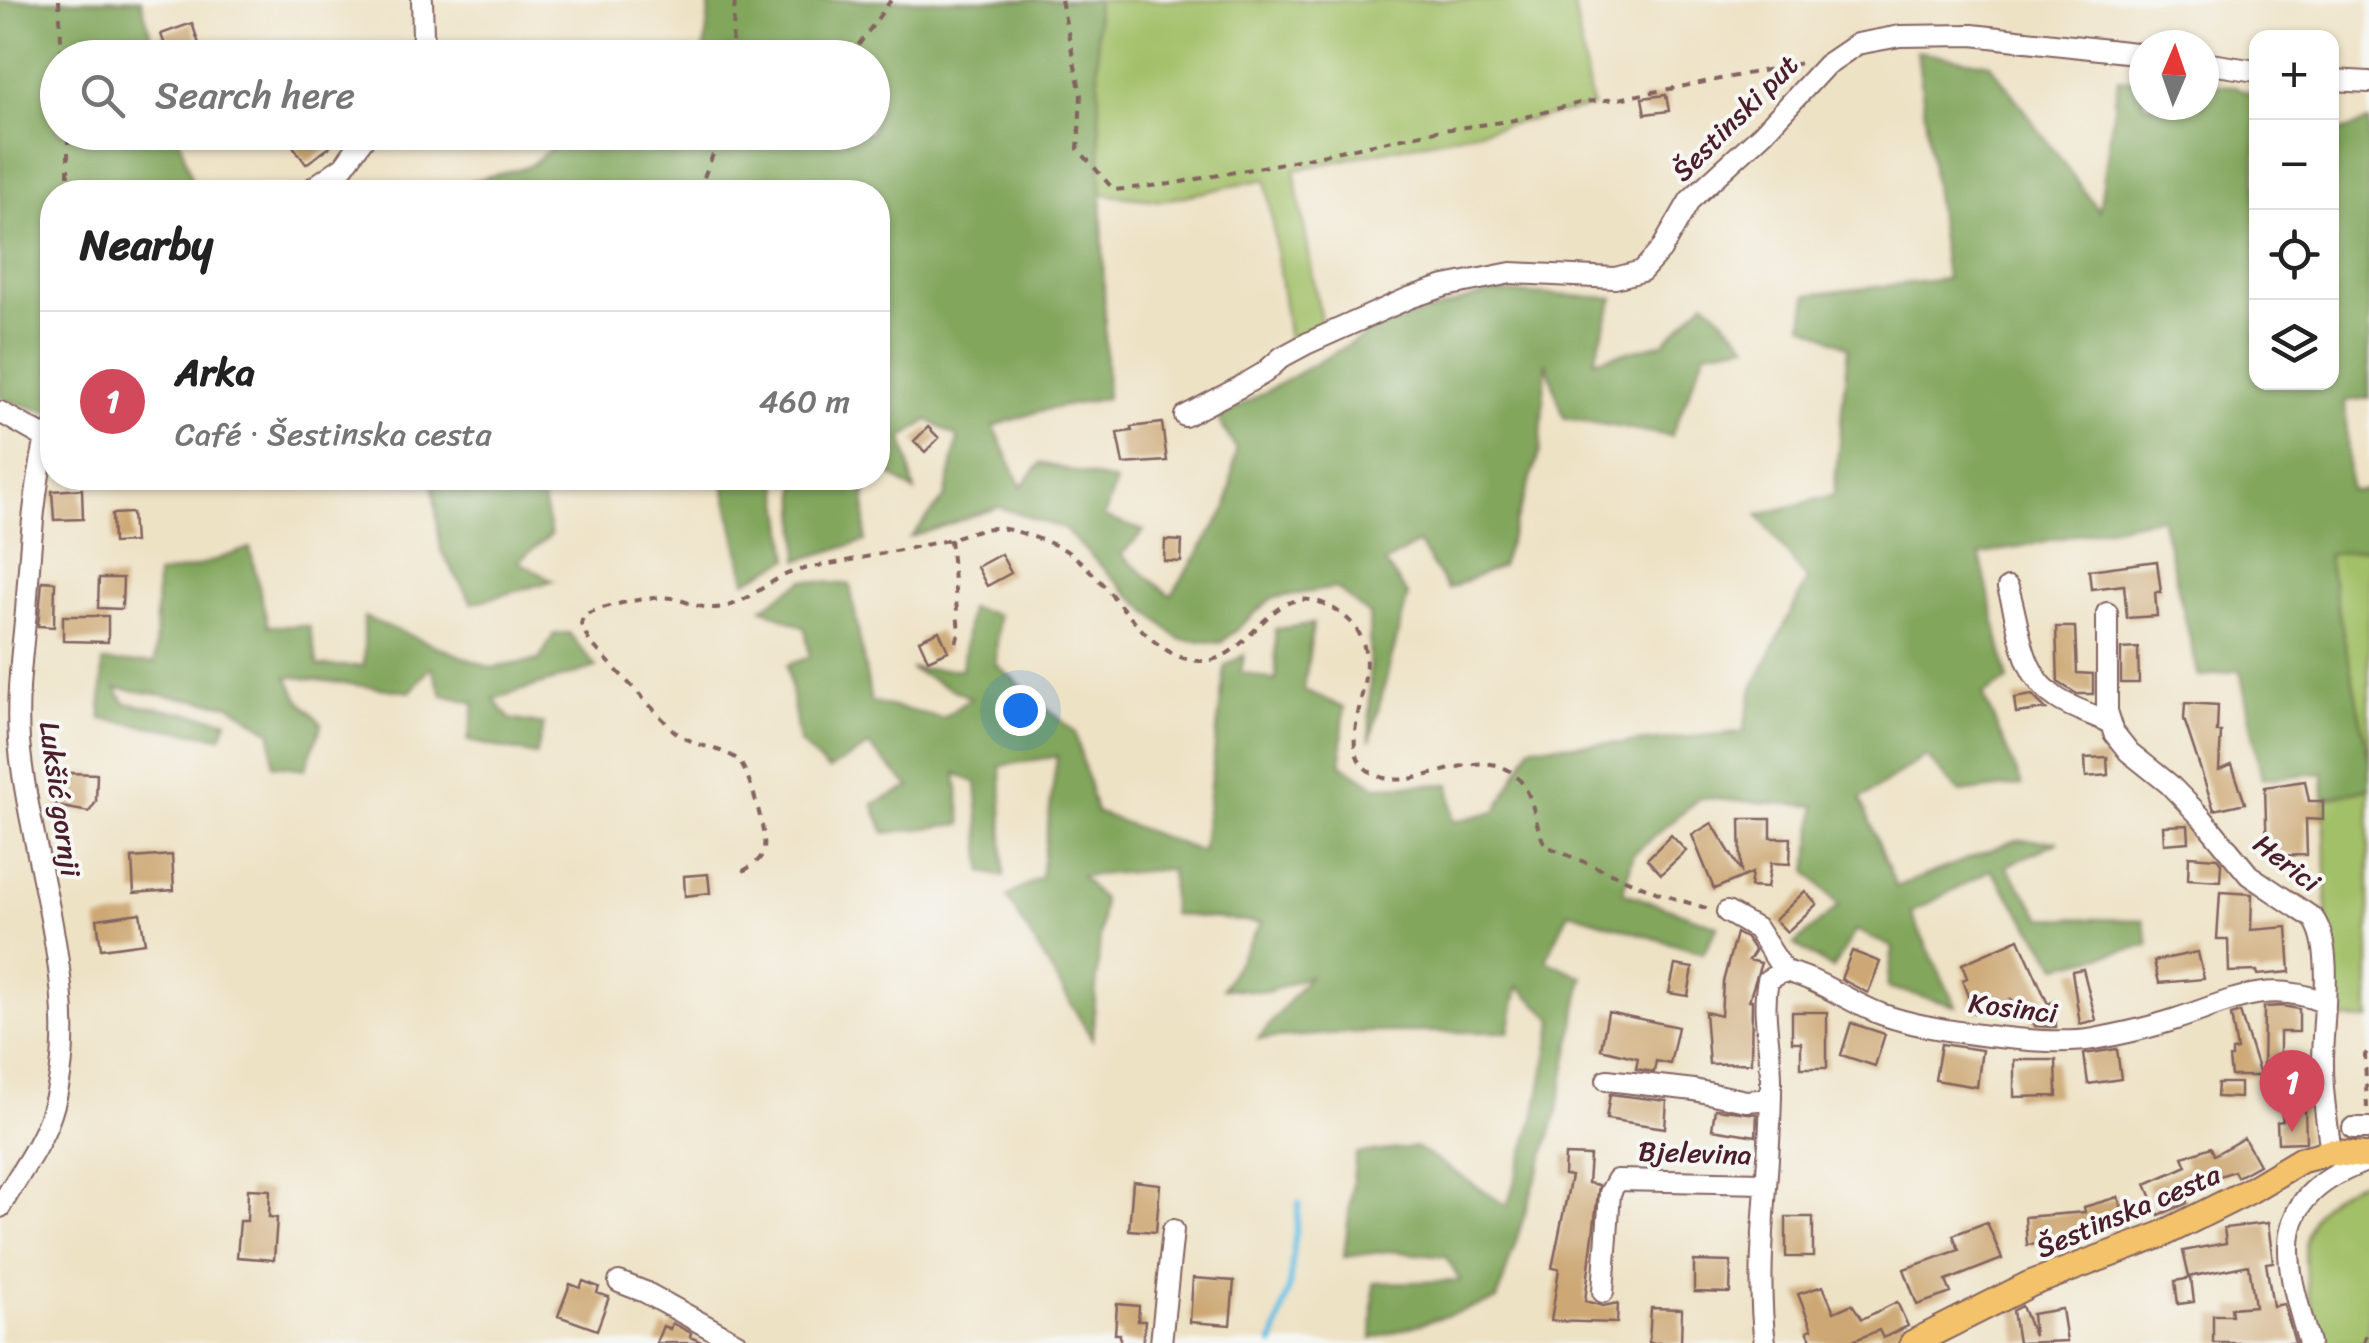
<!DOCTYPE html>
<meta charset="utf-8">
<style>
:root{--surface:#fff;--page:#f6f6f6;--text:#222;--muted:#767676;--line:#e0e0e0;--accent:#d1495b}
body{margin:0;font-family:Sriracha,sans-serif;background:var(--page);color:var(--text)}
.controls{position:absolute;right:30px;top:30px;display:grid;overflow:hidden;border-radius:20px;box-shadow:0 2px 8px #0004}
.controls button{width:90px;height:90px;display:grid;place-items:center;padding:0;border:0;border-bottom:2px solid var(--line);background:var(--surface);color:var(--text);font:50px sans-serif}
.compass{position:absolute;left:2129px;top:30px;width:90px;height:90px;border-radius:50%;background:var(--surface);box-shadow:0 2px 8px #0004;rotate:2deg}
.you{position:absolute;left:1020px;top:710px;width:35px;height:35px;margin:-25px;border:8px solid #fff;border-radius:50%;background:#1a73e8;box-shadow:0 0 0 15px #1a73e833}
.badge{display:grid;place-items:center;width:65px;height:65px;border-radius:50%;background:var(--accent);color:#fff;font-size:32px;font-weight:700}
.pin{position:absolute;translate:-50% -82px;filter:drop-shadow(0 2px 5px #0008)}
.pin::after{content:'';position:absolute;top:52px;width:35px;height:30px;background:inherit;clip-path:polygon(0 0,100% 0,50% 100%)}
.list{margin:0;padding:0;list-style:none}
h2{display:flex;justify-content:space-between;align-items:center;height:130px;margin:0;padding:0 40px;font-size:42px}
h2 small{font-size:32px;font-weight:400;color:var(--muted)}
.list li{display:grid;grid-template-columns:65px 1fr auto;gap:30px;align-items:center;box-sizing:border-box;height:180px;padding:0 40px;border-top:2px solid var(--line)}
.list b{display:block;font-size:38px;white-space:nowrap}
.list p{margin:0;font-size:32px;white-space:nowrap;color:var(--muted)}
.list em{font-size:32px;font-style:normal;color:var(--muted)}
.icon{flex:none;width:55px;height:55px;fill:none;stroke:currentColor;stroke-width:2;stroke-linecap:round;stroke-linejoin:round}
.map{position:relative;flex:none;width:2369px;height:1343px;overflow:hidden}
.search{position:absolute;background:var(--surface);box-shadow:0 2px 8px #0004;left:40px;top:40px;width:850px;height:110px;display:flex;align-items:center;gap:25px;box-sizing:border-box;padding:0 35px;border-radius:55px;color:var(--muted);font-size:38px}
.panel{position:absolute;background:var(--surface);box-shadow:0 2px 8px #0004;left:40px;top:180px;width:850px;height:310px;border-radius:40px}
.map>svg:first-child{display:block}
.green{fill:#a2c067;stroke:#767049;stroke-width:2.5}
.forest{fill:#81a65c;stroke:#666244;stroke-width:2.5}
.lines{fill:none;stroke-linecap:round;stroke-linejoin:round}
.stream{stroke:#64bee2;stroke-width:6}
.building{fill:#cda874}
.minor-casing{stroke:#836361;stroke-width:24}
.major-casing{stroke:#836361;stroke-width:29}
.path{stroke:#836361;stroke-width:4;stroke-dasharray:8 8;stroke-linecap:butt}
.minor{stroke:#fff;stroke-width:20}
.major{stroke:#f3c26a;stroke-width:25}
.labels{text-anchor:middle;dominant-baseline:central;stroke-width:8;stroke-linejoin:round;paint-order:stroke}
.street-label{font-size:28px;fill:#4a1f2b;stroke:#f6f6f2}
</style>
<div class="map">
<svg width="2369" height="1343" viewBox="0 0 2369 1343">
<rect width="100%" height="100%" fill="#f6f6f2"/>
<filter id="ink" filterUnits="userSpaceOnUse"><feTurbulence type="fractalNoise" baseFrequency=".01" numOctaves="2"/><feDisplacementMap in="SourceGraphic" scale="20" xChannelSelector="R" yChannelSelector="G"/><feConvolveMatrix kernelMatrix="1 2 1 2 8 2 1 2 1" color-interpolation-filters="sRGB"/></filter>
<filter id="wash" filterUnits="userSpaceOnUse"><feTurbulence type="fractalNoise" baseFrequency=".0048" numOctaves="4" result="noise"/><feDisplacementMap in="SourceGraphic" scale="40" xChannelSelector="R" yChannelSelector="G"/><feGaussianBlur stdDeviation="2.25" result="paint"/><feColorMatrix in="noise" values="0 0 0 0 0 0 0 0 0 0 0 0 0 0 0 0 0 1.4 0 .05"/><feComposite in="paint" operator="in"/></filter>
<g filter="url(#wash)">
<rect width="100%" height="100%" fill="#eee2c5"/>
<path class="green" d="M 1096,0 L 1573,0 L 1592,107 L 1294,170 L 1321,321 L 1289,340 L 1266,179 L 1161,201 L 1101,194 Z
M 2369,548 L 2369,760 L 2327,554 Z
M 2369,788 L 2369,1020 L 2330,1019 L 2324,799 Z
M 2363,1181 L 2369,1181 L 2369,1343 L 2322,1343 C 2304,1281 2282,1206 2363,1181 Z"/>
<path class="forest" d="M 0,0 L 141,0 L 157,57 L 58,58 L 58,132 L 178,133 L 195,192 L 52,192 L 51,413 L 0,398 Z
M 710,0 L 1096,0 L 1107,398 L 1040,411 L 994,426 L 1021,487 L 1041,463 L 1116,482 L 1104,517 L 1144,531 L 1121,555 L 1171,596 L 1227,508 L 1236,449 L 1218,419 L 1378,328 L 1491,292 L 1614,298 L 1594,360 L 1663,343 L 1705,300 L 1748,344 L 1706,351 L 1671,436 L 1564,418 L 1546,362 L 1540,451 L 1501,566 L 1448,589 L 1418,543 L 1385,563 L 1408,595 L 1370,741 L 1369,615 L 1336,588 L 1272,598 L 1221,643 L 1179,639 L 1132,597 L 1064,529 L 999,507 L 911,537 L 945,497 L 958,438 L 928,420 L 903,438 L 915,492 L 878,465 L 878,192 L 429,192 L 529,166 L 571,133 L 872,132 L 872,58 L 700,57 L 704,55 Z
M 1917,51 L 1990,64 L 2099,211 L 2118,79 L 2144,81 L 2144,105 L 2204,105 L 2204,84 L 2235,86 L 2256,96 L 2256,382 L 2332,382 L 2332,129 L 2337,132 L 2369,122 L 2369,398 L 2345,401 L 2350,491 L 2369,490 L 2369,548 L 2327,555 L 2369,760 L 2369,788 L 2324,799 L 2323,773 L 2262,779 L 2240,670 L 2199,677 L 2161,517 L 1980,555 L 2008,680 L 1983,695 L 2022,785 L 1960,793 L 1926,756 L 1861,799 L 1896,887 L 2016,840 L 2059,841 L 2006,866 L 2043,918 L 2143,920 L 2149,945 L 2058,966 L 1991,870 L 1911,913 L 1956,1006 L 1887,987 L 1893,948 L 1856,930 L 1833,969 L 1794,944 L 1839,906 L 1808,872 L 1816,806 L 1700,798 L 1634,854 L 1623,892 L 1718,926 L 1703,953 L 1569,912 L 1546,960 L 1583,977 L 1557,1114 L 1497,1300 L 1372,1339 L 1374,1283 L 1460,1281 L 1446,1257 L 1388,1251 L 1344,1257 L 1356,1154 L 1416,1147 L 1507,1206 L 1536,1112 L 1554,1020 L 1518,986 L 1509,1032 L 1361,1032 L 1258,1039 L 1309,976 L 1267,992 L 1223,988 L 1261,923 L 1172,914 L 1171,869 L 1081,876 L 1103,900 L 1092,1039 L 1007,897 L 1041,877 L 1057,756 L 1001,766 L 1004,877 L 983,872 L 976,783 L 956,773 L 962,824 L 885,833 L 873,804 L 910,787 L 869,746 L 828,770 L 799,742 L 787,665 L 810,657 L 805,628 L 762,608 L 804,580 L 850,585 L 871,702 L 943,718 L 971,698 L 910,669 L 962,669 L 969,608 L 998,615 L 996,664 L 1075,732 L 1096,812 L 1202,852 L 1225,666 L 1244,655 L 1241,672 L 1276,681 L 1275,629 L 1313,624 L 1304,690 L 1344,707 L 1341,764 L 1375,786 L 1450,784 L 1453,822 L 1496,811 L 1531,746 L 1626,743 L 1743,732 L 1753,688 L 1807,580 L 1758,515 L 1834,495 L 1848,347 L 1803,324 L 1807,295 L 1946,279 Z
M 432,478 L 538,478 L 551,535 L 518,561 L 553,581 L 472,603 L 441,551 Z
M 722,478 L 778,478 L 789,559 L 746,581 Z
M 796,478 L 865,478 L 865,541 L 799,560 Z
M 250,548 L 268,626 L 309,626 L 318,666 L 364,666 L 364,617 L 491,668 L 539,660 L 554,634 L 569,633 L 596,667 L 494,699 L 510,719 L 544,725 L 536,755 L 468,741 L 475,703 L 443,695 L 431,667 L 410,692 L 287,676 L 299,699 L 322,724 L 305,769 L 273,765 L 271,732 L 230,705 L 116,688 L 125,703 L 227,720 L 221,737 L 101,719 L 103,662 L 155,663 L 157,575 L 192,568 Z"/>
<g class="lines">
<path class="stream" d="M 1273,1343 L 1289,1288 L 1299,1203"/>
</g>
<g id="blocks">
<path class="building" d="M 192,23 L 199,44 L 168,54 L 161,34 Z
M 1666,95 L 1669,111 L 1645,114 L 1642,98 Z
M 298,132 L 320,132 L 330,147 L 306,164 L 288,139 Z
M 1162,423 L 1167,461 L 1123,464 L 1117,433 L 1132,431 L 1131,427 Z
M 928,427 L 939,438 L 925,452 L 914,441 Z
M 82,489 L 83,519 L 54,520 L 52,491 Z
M 132,513 L 134,542 L 113,543 L 112,514 Z
M 1165,540 L 1182,541 L 1181,562 L 1164,561 Z
M 1001,554 L 1011,573 L 987,586 L 977,567 Z
M 2157,561 L 2161,592 L 2155,592 L 2157,616 L 2127,618 L 2124,585 L 2091,589 L 2089,570 Z
M 99,578 L 123,578 L 122,609 L 98,608 Z
M 42,581 L 55,582 L 54,627 L 38,626 Z
M 63,616 L 108,616 L 108,642 L 63,641 Z
M 2056,627 L 2075,627 L 2077,673 L 2093,674 L 2093,694 L 2077,694 L 2058,682 Z
M 939,631 L 948,651 L 928,660 L 919,640 Z
M 2138,648 L 2139,683 L 2121,683 L 2121,649 Z
M 2032,695 L 2046,709 L 2016,713 L 2014,698 Z
M 2185,703 L 2218,705 L 2217,732 L 2221,732 L 2219,770 L 2232,765 L 2245,803 L 2214,810 L 2184,719 Z
M 2107,757 L 2108,775 L 2086,777 L 2085,758 Z
M 68,773 L 97,774 L 96,802 L 89,812 L 56,806 L 57,782 L 68,783 Z
M 2305,781 L 2309,801 L 2323,801 L 2323,820 L 2306,819 L 2307,855 L 2267,856 L 2265,787 Z
M 1740,819 L 1771,819 L 1771,838 L 1791,838 L 1790,864 L 1771,863 L 1767,888 L 1750,887 L 1752,873 L 1714,889 L 1692,835 L 1712,823 L 1741,871 Z
M 2188,825 L 2189,842 L 2164,844 L 2163,826 Z
M 1671,835 L 1686,851 L 1661,874 L 1647,859 Z
M 172,855 L 174,890 L 134,893 L 132,858 Z
M 2189,856 L 2217,858 L 2221,863 L 2220,881 L 2188,879 Z
M 708,874 L 710,893 L 685,896 L 684,876 Z
M 1805,891 L 1817,904 L 1787,932 L 1775,920 Z
M 2220,892 L 2252,894 L 2251,930 L 2287,927 L 2290,972 L 2258,975 L 2257,971 L 2229,972 L 2228,939 L 2217,939 Z
M 140,913 L 145,943 L 101,949 L 97,919 Z
M 1736,933 L 1747,939 L 1755,951 L 1749,960 L 1761,963 L 1749,1000 L 1752,1000 L 1751,1063 L 1709,1064 L 1705,1012 L 1721,1016 L 1723,982 Z
M 2019,939 L 2048,1004 L 2055,1001 L 2056,1027 L 2035,1026 L 2023,1001 L 2014,1005 L 2011,999 L 1974,1013 L 1962,980 L 1967,978 L 1962,964 Z
M 1852,951 L 1880,962 L 1868,993 L 1841,979 Z
M 2198,952 L 2204,979 L 2159,983 L 2154,961 Z
M 1675,965 L 1693,968 L 1688,996 L 1669,993 Z
M 2083,969 L 2096,1020 L 2080,1024 L 2072,971 Z
M 2282,1006 L 2299,1009 L 2299,1032 L 2280,1032 L 2280,1077 L 2263,1076 L 2264,1007 Z
M 1608,1012 L 1678,1027 L 1670,1064 L 1656,1061 L 1654,1072 L 1636,1069 L 1638,1058 L 1601,1049 Z
M 1792,1012 L 1827,1012 L 1827,1068 L 1801,1068 L 1801,1042 L 1792,1042 Z
M 2240,1012 L 2258,1069 L 2260,1076 L 2231,1076 L 2229,1058 L 2232,1057 L 2232,1051 L 2237,1050 L 2231,1015 Z
M 1851,1023 L 1885,1034 L 1875,1066 L 1841,1055 Z
M 1941,1044 L 1982,1050 L 1977,1087 L 1935,1080 Z
M 2117,1049 L 2121,1079 L 2088,1084 L 2084,1054 Z
M 2014,1060 L 2056,1060 L 2057,1096 L 2014,1097 Z
M 2307,1079 L 2311,1106 L 2305,1107 L 2306,1142 L 2278,1143 L 2277,1122 L 2283,1121 L 2276,1084 Z
M 2218,1083 L 2240,1083 L 2240,1098 L 2217,1097 Z
M 1610,1094 L 1667,1101 L 1665,1128 L 1606,1119 Z
M 1715,1109 L 1757,1114 L 1756,1136 L 1712,1129 Z
M 2244,1138 L 2259,1165 L 2237,1177 L 2234,1171 L 2182,1189 L 2187,1203 L 2159,1215 L 2146,1184 L 2187,1166 L 2183,1157 L 2211,1147 L 2214,1155 Z
M 1565,1155 L 1590,1156 L 1588,1183 L 1599,1185 L 1585,1301 L 1603,1306 L 1618,1303 L 1617,1323 L 1551,1321 L 1559,1269 L 1552,1268 L 1571,1176 L 1564,1175 Z
M 1133,1181 L 1160,1184 L 1156,1232 L 1129,1230 Z
M 248,1189 L 270,1190 L 269,1217 L 277,1218 L 274,1260 L 237,1257 L 240,1221 L 247,1221 Z
M 2118,1197 L 2126,1223 L 2070,1242 L 2027,1245 L 2025,1217 L 2085,1212 L 2084,1207 Z
M 1786,1217 L 1813,1217 L 1813,1257 L 1786,1257 Z
M 1987,1222 L 2002,1259 L 1946,1281 L 1951,1293 L 1917,1305 L 1904,1269 L 1959,1250 L 1953,1235 Z
M 2268,1223 L 2273,1262 L 2266,1263 L 2273,1306 L 2284,1304 L 2295,1343 L 2213,1343 L 2213,1315 L 2232,1315 L 2231,1308 L 2255,1306 L 2249,1265 L 2189,1277 L 2183,1251 L 2226,1243 L 2224,1228 Z
M 1694,1261 L 1731,1262 L 1730,1293 L 1694,1292 Z
M 1193,1278 L 1234,1281 L 1230,1325 L 1190,1322 Z
M 2191,1278 L 2194,1302 L 2178,1304 L 2175,1281 Z
M 583,1281 L 599,1287 L 597,1293 L 609,1297 L 597,1330 L 558,1316 L 570,1284 L 580,1288 Z
M 1823,1286 L 1834,1312 L 1852,1304 L 1862,1319 L 1897,1302 L 1908,1326 L 1883,1338 L 1879,1330 L 1848,1343 L 1813,1343 L 1807,1331 L 1812,1329 L 1798,1294 Z
M 1117,1304 L 1139,1306 L 1138,1321 L 1145,1321 L 1143,1343 L 1120,1343 L 1120,1334 L 1115,1334 Z
M 2022,1306 L 2034,1336 L 2032,1314 L 2062,1309 L 2067,1341 L 2018,1343 L 2013,1311 Z
M 1651,1308 L 1682,1309 L 1681,1343 L 1649,1343 Z
M 672,1323 L 691,1333 L 690,1337 L 704,1343 L 656,1343 L 663,1326 L 670,1329 Z"/>
</g>
</g>
<g filter="url(#ink)">
<use href="#blocks" fill-opacity="0" stroke="#836361" stroke-width="2.5"/>
<g class="lines">
<g class="minor-casing">
<path id="minor" d="M 419,58 L 423,36 L 422,0
M 2204,63 L 2256,71
M 2332,80 L 2369,82
M 307,192 L 344,166 L 368,132
M 0,412 L 46,438
M 1185,416 L 1240,387 L 1264,373 L 1282,357 L 1308,343 L 1409,298 L 1445,286 L 1511,273 L 1615,278 L 1642,271 L 1661,250 L 1690,200 L 1763,133 L 1826,65 L 1857,44 L 1900,36 L 1972,35 L 2144,54
M 2008,588 C 2021,628 2019,674 2058,699 C 2073,709 2092,714 2108,722
M 2107,613 L 2107,711 L 2114,733 L 2129,752 L 2169,784 L 2202,818 L 2249,875 L 2313,918 C 2336,948 2321,1027 2322,1066 C 2322,1095 2327,1123 2331,1152
M 1727,912 L 1757,929 L 1784,971
M 1784,971 C 1817,978 1849,1002 1881,1014 C 1927,1031 2047,1047 2094,1039 C 2121,1034 2149,1028 2176,1019 C 2229,1002 2266,979 2323,1002
M 1607,1080 L 1694,1090 L 1746,1101 L 1771,1099
M 2353,1128 L 2369,1128
M 0,1207 C 17,1177 40,1147 51,1114 C 89,1002 28,854 19,740 C 16,696 22,654 26,611 C 30,553 33,495 46,438 L 52,430
M 619,1282 L 645,1292 L 737,1343
M 1603,1292 L 1610,1193 L 1617,1180 L 1765,1183
M 1161,1343 L 1173,1230
M 1765,1343 C 1754,1256 1772,1167 1771,1080 C 1771,1046 1761,1013 1768,980 L 1784,971
M 2309,1343 C 2283,1254 2265,1198 2369,1160"/>
</g>
<g class="major-casing">
<path id="major" d="M 1913,1343 L 2030,1284 L 2161,1235 L 2249,1191 L 2301,1160 L 2331,1152 L 2369,1156"/>
</g>
<path class="path" d="M 59,0 L 62,58
M 1061,0 L 1081,94 L 1078,149 L 1114,190 L 1170,184 L 1268,166 L 1436,131 L 1510,121 L 1583,102 L 1618,99 L 1802,63
M 731,58 L 735,0
M 849,58 L 891,0
M 68,192 L 68,132
M 698,192 L 722,132
M 950,539 L 959,632 L 955,648
M 743,871 C 752,866 762,860 764,849 C 767,834 749,768 737,759 C 720,747 695,748 673,730 L 589,641 L 581,624 L 584,615 C 601,606 653,595 672,598 C 690,602 704,611 723,607 C 748,603 767,581 790,573 C 807,567 825,565 842,562 C 874,555 906,549 939,542 C 957,538 978,527 997,528 C 1011,528 1042,540 1055,545 C 1109,568 1138,658 1200,661 C 1257,663 1271,562 1343,615 C 1402,660 1322,744 1372,773 C 1418,800 1484,732 1522,783 C 1536,802 1534,827 1546,846 L 1663,895 L 1709,909
M 2367,1108 L 2365,1055 L 2369,1049
M 2364,1343 L 2369,1328"/>
<use href="#minor" class="minor"/>
<use href="#major" class="major"/>
</g>
</g>
<g class="labels">
<g class="street-label">
<text transform="translate(1735 118) rotate(-45)">Šestinski put</text>
<text transform="translate(60 799) rotate(82)">Lukšić gornji</text>
<text transform="translate(2287 863) rotate(38)">Herici</text>
<text transform="translate(2013 1008) rotate(7)">Kosinci</text>
<text transform="translate(1695 1153) rotate(2)">Bjelevina</text>
<text transform="translate(2128 1211) rotate(-23)">Šestinska cesta</text>
</g>
</g>
</svg>
<div class="controls">
<button>+</button>
<button>−</button>
<button><svg class="icon" aria-label="locate" viewBox="0 0 24 24"><circle cx="12" cy="12" r="6"/><path d="M12 2v4M12 18v4M2 12h4M18 12h4"/></svg></button>
<button><svg class="icon" aria-label="layers" viewBox="0 0 24 24"><path d="M12 4l9 5-9 5-9-5zM3 14l9 5 9-5"/></svg></button>
</div>
<svg class="compass" viewBox="-18 -18 36 36"><path d="M0-13l5 13h-10z" fill="#e53935"/><path d="M0 13l5-13h-10z" fill="#767676"/></svg>
<div class="you"></div>
<div class="pin badge" style="left:2292px;top:1132px">1</div>
<div class="search"><svg class="icon" aria-label="search" viewBox="0 0 24 24"><circle cx="10" cy="10" r="6"/><path d="M15 15l6 6"/></svg>Search here</div>
<section class="panel">
<h2>Nearby<small></small></h2>
<ul class="list">
<li><span class="badge">1</span><div><b>Arka</b><p>Café · Šestinska cesta</p></div><em>460 m</em></li>
</ul>
</section>
</div>
